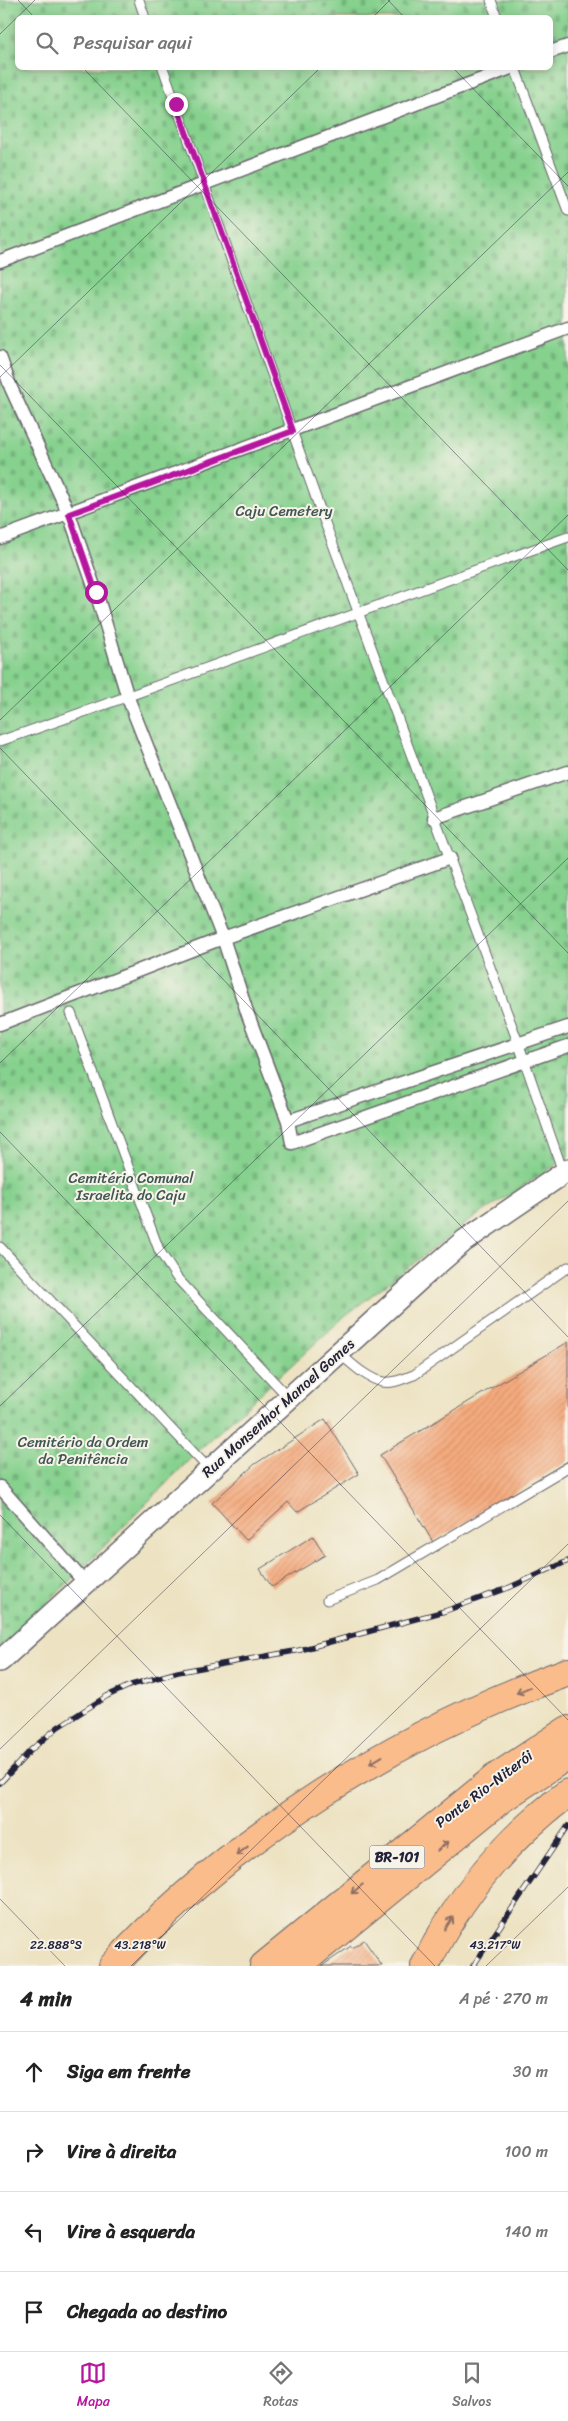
<!DOCTYPE html>
<html lang="pt">
<meta charset="utf-8">
<style>
:root{--surface:#fff;--page:#f6f6f6;--text:#222;--muted:#767676;--line:#e0e0e0;--accent:#b5179e}
body{margin:0;font-family:Sriracha,sans-serif;background:var(--page);color:var(--text)}
.stop{position:absolute;width:15px;height:15px;margin:-11px;border:4px solid #b5179e;border-radius:50%;background:#fff}
.stop.end{background:#b5179e;border-color:#fff;box-shadow:0 1px 5px #0008}
.list{margin:0;padding:0;list-style:none}
h2{display:flex;justify-content:space-between;align-items:center;height:65px;margin:0;padding:0 20px;font-size:21px}
h2 small{font-size:16px;font-weight:400;color:var(--muted)}
.list li{display:grid;grid-template-columns:32px 1fr auto;gap:15px;align-items:center;box-sizing:border-box;height:80px;padding:0 20px;border-top:1px solid var(--line)}
.list b{display:block;font-size:19px;white-space:nowrap}
.list em{font-size:16px;font-style:normal;color:var(--muted)}
.icon{flex:none;width:28px;height:28px;fill:none;stroke:currentColor;stroke-width:2;stroke-linecap:round;stroke-linejoin:round}
.map{position:relative;flex:none;width:568px;height:1966px;overflow:hidden}
.search{position:absolute;background:var(--surface);box-shadow:0 2px 12px #0003;left:15px;right:15px;top:15px;height:55px;display:flex;align-items:center;gap:12px;box-sizing:border-box;padding:0 18px;border-radius:8px;color:var(--muted);font-size:19px}
.sheet{height:385px;background:var(--surface)}
nav{display:flex;justify-content:space-around;align-items:center;box-sizing:border-box;height:70px;border-top:1px solid var(--line);background:var(--surface);font-size:14px;color:var(--muted)}
nav a{display:grid;justify-items:center;gap:2px}
nav .on{color:var(--accent)}
.map>svg:first-child{display:block}
.cemetery{fill:url(#cemetery-stones);stroke:#547a64;fill-rule:evenodd}
.building{fill:url(#building-hatch)}
.lines{fill:none;stroke-linecap:round;stroke-linejoin:round}
.service-casing{stroke:#69666b;stroke-width:11}
.pedestrian-casing{stroke:#69666b;stroke-width:15}
.tertiary-casing{stroke:#69666b;stroke-width:24}
.motorway-casing{stroke:#69666b;stroke-width:30}
.service{stroke:#fff;stroke-width:9}
.pedestrian{stroke:#fff;stroke-width:12}
.tertiary{stroke:#fff;stroke-width:21}
.motorway{stroke:#fabc8b;stroke-width:28}
.rail-casing{stroke:#22223b;stroke-width:5.5}
.rail{stroke:#f7f3e8;stroke-width:4;stroke-dasharray:11;stroke-linecap:butt}
.oneway{stroke:#8e6f63}
.route{stroke:#b5179e;stroke-width:6}
.ticks{fill:none;stroke:#22223b;stroke-width:1;stroke-opacity:0.45}
.labels{text-anchor:middle;dominant-baseline:central;stroke-width:4;stroke-linejoin:round;paint-order:stroke}
.shield{fill:#f7f3e8;stroke:#62616f;stroke-width:1}
.shield-label{font-size:14px;font-weight:bold;fill:#22223b}
.park-label{font-size:15px;fill:#405754;stroke:#f7f3e8}
.street-label{font-size:15px;fill:#22223b;stroke:#f7f3e8}
.ticks-label{font-size:12px;text-anchor:middle;fill:#22223b;stroke:#f7f3e8;stroke-width:4;stroke-linejoin:round;paint-order:stroke}
</style>
<div class="map">
<svg width="568" height="1966" viewBox="0 0 568 1966">
<defs>
<pattern id="cemetery-stones" width="16" height="16" patternUnits="userSpaceOnUse" patternTransform="scale(1.25)"><rect width="16" height="16" fill="#86d18e"/><path d="M2 7V4a2 2 0 0 1 4 0v3zM10 15v-3a2 2 0 0 1 4 0v3z" fill="#73b37b"/></pattern>
<pattern id="building-hatch" width="6" height="6" patternUnits="userSpaceOnUse" patternTransform="scale(1.25)"><rect width="6" height="6" fill="#f5aa7d"/><path d="M-1 1l2-2M0 6l6-6M5 7l2-2" fill="none" stroke="#d2926d"/></pattern>
</defs>
<rect width="100%" height="100%" fill="#f7f3e8"/>
<filter id="ink" filterUnits="userSpaceOnUse"><feTurbulence type="fractalNoise" baseFrequency=".02" numOctaves="2"/><feDisplacementMap in="SourceGraphic" scale="10" xChannelSelector="R" yChannelSelector="G"/><feConvolveMatrix kernelMatrix="1 2 1 2 8 2 1 2 1" color-interpolation-filters="sRGB"/></filter>
<filter id="wash" filterUnits="userSpaceOnUse"><feTurbulence type="fractalNoise" baseFrequency=".0096" numOctaves="4" result="noise"/><feDisplacementMap in="SourceGraphic" scale="20" xChannelSelector="R" yChannelSelector="G"/><feGaussianBlur stdDeviation="1.12" result="paint"/><feColorMatrix in="noise" values="0 0 0 0 0 0 0 0 0 0 0 0 0 0 0 0 0 1.4 0 .05"/><feComposite in="paint" operator="in"/></filter>
<g filter="url(#wash)">
<rect width="100%" height="100%" fill="#ede3c3"/>
<path class="cemetery" d="M 0,0 L 568,0 L 568,1157 L 469,1221 L 346,1315 L 196,1453 L 77,1574 L 0,1648 ZM 18,18 L 550,18 L 550,68 L 18,68 Z"/>
<g id="blocks">
<path class="building" d="M 568,1342 L 568,1461 L 433,1542 L 380,1455 Z
M 325,1419 L 359,1474 L 297,1512 L 288,1502 L 246,1540 L 212,1503 L 255,1464 Z
M 313,1536 L 325,1555 L 272,1587 L 260,1569 Z
M 364,1940 L 382,1966 L 322,1966 L 351,1946 L 352,1948 Z"/>
</g>
</g>
<g filter="url(#ink)">
<use href="#blocks" fill-opacity="0" stroke="#69666b" stroke-width="1"/>
<g class="lines">
<g class="service-casing">
<path id="service" d="M 139,0 L 145,18
M 491,0 L 497,18
M 163,68 L 321,512 L 519,1045 L 563,1172
M 515,68 L 568,211
M 0,741 C 191,676 378,604 568,537
M 71,1013 L 159,1250 L 177,1278 L 289,1398
M 0,1247 L 209,1469
M 339,1353 C 351,1363 367,1379 383,1382 C 393,1384 405,1378 414,1375 L 568,1267
M 327,1600 L 378,1580 L 568,1467"/>
</g>
<g class="pedestrian-casing">
<path id="pedestrian" d="M 550,52 L 568,46
M 0,261 L 511,68
M 0,357 L 11,388 L 69,514 L 96,592 L 128,698 L 223,938 L 248,1015 L 288,1121 L 292,1143 L 568,1046
M 0,538 L 568,328
M 434,818 L 568,772
M 0,1024 L 223,938 L 450,858
M 288,1121 L 568,1027
M 0,1487 L 86,1584"/>
</g>
<g class="tertiary-casing">
<path id="tertiary" d="M 0,1661 L 420,1279 L 464,1241 L 568,1170"/>
</g>
<g class="motorway-casing">
<path id="motorway" d="M 113,1966 C 231,1837 404,1730 568,1672
M 264,1966 L 495,1778 L 568,1730
M 297,1966 L 501,1799 L 568,1755
M 425,1966 C 458,1898 507,1838 568,1793"/>
</g>
<use href="#service" class="service"/>
<use href="#pedestrian" class="pedestrian"/>
<use href="#tertiary" class="tertiary"/>
<use href="#motorway" class="motorway"/>
<g class="rail-casing">
<path id="rail" d="M 0,1783 L 32,1749 L 58,1727 L 107,1696 L 131,1685 L 178,1672 L 300,1650 L 445,1611 L 508,1588 L 568,1561
M 473,1966 L 568,1826"/>
</g>
<use href="#rail" class="rail"/>
</g>
<defs><path id="oneway-shaft" d="M-6 0H5M1.5-3L5.5 0L1.5 3" fill="none" stroke-width="1.6" stroke-linecap="round" stroke-linejoin="round" transform="scale(1.25)"/></defs>
<g class="oneway">
<use href="#oneway-shaft" transform="translate(523 1690) rotate(157)"/>
<use href="#oneway-shaft" transform="translate(376 1760) rotate(149)"/>
<use href="#oneway-shaft" transform="translate(443 1846) rotate(-39)"/>
<use href="#oneway-shaft" transform="translate(242 1851) rotate(142)"/>
<use href="#oneway-shaft" transform="translate(357 1889) rotate(141)"/>
<use href="#oneway-shaft" transform="translate(449 1923) rotate(-58)"/>
</g>
</g>
<g class="lines" filter="url(#ink)">
<path class="route" d="M 96,592 L 69,514 L 293,431 L 176,104"/>
</g>
<path class="ticks" d="M 18,0 L 35,18M 388,0 L 405,18M 372,18 L 390,0M 0,34 L 35,0M 83,68 L 568,570M 453,68 L 568,186M 0,365 L 568,953M 0,377 L 320,68M 0,720 L 568,172M 0,748 L 568,1337M 0,1063 L 568,515M 0,1132 L 568,1720M 0,1406 L 568,858M 0,1515 L 435,1966M 0,1749 L 568,1201M 0,1899 L 65,1966M 131,1966 L 568,1544M 486,1966 L 568,1887"/>
<g class="labels">
<rect class="shield" x="369.5" y="1845.5" width="55" height="23" rx="4"/>
<g class="shield-label">
<text x="397" y="1857">BR-101</text>
</g>
<g class="park-label">
<text x="284" y="511">Caju Cemetery</text>
<text x="131" y="1178">Cemitério Comunal<tspan x="131" dy="17">Israelita do Caju</tspan></text>
<text x="83" y="1442">Cemitério da Ordem<tspan x="83" dy="17">da Penitência</tspan></text>
</g>
<g class="street-label">
<text transform="translate(278 1408) rotate(-42)">Rua Monsenhor Manoel Gomes</text>
<text transform="translate(484 1789) rotate(-37)">Ponte Rio-Niterói</text>
</g>
</g>
<g class="ticks-label">
<text x="56" y="1949">22.888°S</text>
<text x="140" y="1949">43.218°W</text>
<text x="495" y="1949">43.217°W</text>
</g>
</svg>
<div class="stop" style="left:96px;top:592px"></div>
<div class="stop end" style="left:176px;top:104px"></div>
<div class="search"><svg class="icon" aria-label="search" viewBox="0 0 24 24"><circle cx="10" cy="10" r="6"/><path d="M15 15l6 6"/></svg>Pesquisar aqui</div>
</div>
<section class="sheet">
<h2>4 min<small>A pé · 270 m</small></h2>
<ul class="list">
<li><svg class="icon" aria-label="ahead" viewBox="0 0 24 24"><path d="M12 20V5M6 11l6-6 6 6"/></svg><div><b>Siga em frente</b></div><em>30 m</em></li>
<li><svg class="icon" aria-label="right" viewBox="0 0 24 24"><path d="M7 20v-9h11M14 6l5 5-5 5"/></svg><div><b>Vire à direita</b></div><em>100 m</em></li>
<li><svg class="icon" aria-label="left" viewBox="0 0 24 24"><path d="M17 20v-9H6M10 6l-5 5 5 5"/></svg><div><b>Vire à esquerda</b></div><em>140 m</em></li>
<li><svg class="icon" aria-label="arrive" viewBox="0 0 24 24"><path d="M6 21V4h12l-3 4 3 4H6"/></svg><div><b>Chegada ao destino</b></div></li>
</ul>
</section>
<nav>
<a class="on"><svg class="icon" aria-label="map" viewBox="0 0 24 24"><path d="M3 6l6-2 6 2 6-2v14l-6 2-6-2-6 2zM9 4v14M15 6v14"/></svg>Mapa</a>
<a><svg class="icon" aria-label="directions" viewBox="0 0 24 24"><path d="M12 3l9 9-9 9-9-9zM9 14v-3h6M13 9l2 2-2 2"/></svg>Rotas</a>
<a><svg class="icon" aria-label="saved" viewBox="0 0 24 24"><path d="M7 4h10v16l-5-4-5 4z"/></svg>Salvos</a>
</nav>
